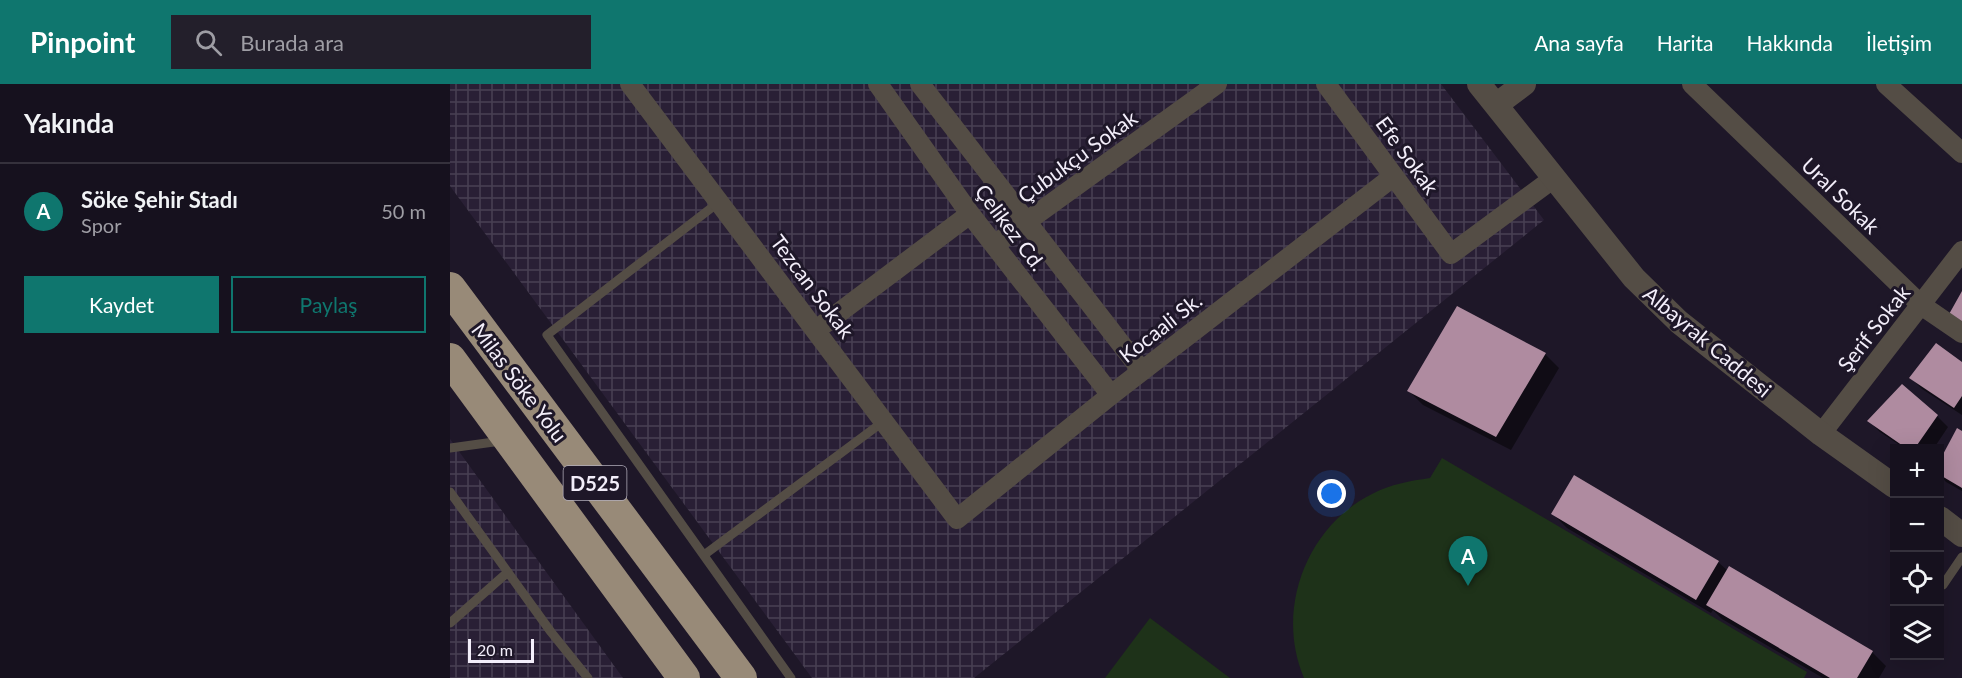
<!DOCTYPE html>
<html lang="tr">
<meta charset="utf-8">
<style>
:root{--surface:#16111e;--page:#231f2b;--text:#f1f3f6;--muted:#9e9da4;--line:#35313c;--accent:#0f766e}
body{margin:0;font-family:Lato,sans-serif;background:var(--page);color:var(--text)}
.controls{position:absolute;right:18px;bottom:18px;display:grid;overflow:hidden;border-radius:0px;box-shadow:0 6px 24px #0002}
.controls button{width:54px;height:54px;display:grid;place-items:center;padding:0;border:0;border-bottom:2px solid var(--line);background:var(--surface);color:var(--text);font:30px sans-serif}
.scale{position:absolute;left:18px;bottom:15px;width:66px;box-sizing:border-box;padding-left:6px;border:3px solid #f3eefa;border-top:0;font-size:16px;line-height:21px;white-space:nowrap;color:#f3eefa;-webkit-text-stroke:4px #1e1728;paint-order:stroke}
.you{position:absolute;left:882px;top:410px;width:21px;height:21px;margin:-15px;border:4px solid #fff;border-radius:50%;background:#1a73e8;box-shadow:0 0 0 9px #1a73e833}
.badge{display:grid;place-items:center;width:39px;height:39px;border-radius:50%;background:var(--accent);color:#fff;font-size:20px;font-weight:700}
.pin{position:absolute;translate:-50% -50px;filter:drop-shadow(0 2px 3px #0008)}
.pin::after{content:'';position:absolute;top:32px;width:21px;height:18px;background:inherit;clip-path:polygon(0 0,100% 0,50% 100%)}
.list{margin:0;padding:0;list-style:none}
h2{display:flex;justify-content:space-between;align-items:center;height:78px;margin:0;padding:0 24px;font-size:26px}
h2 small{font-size:20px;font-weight:400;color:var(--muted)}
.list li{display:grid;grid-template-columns:39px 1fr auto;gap:18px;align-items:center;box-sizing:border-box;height:96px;padding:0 24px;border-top:2px solid var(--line)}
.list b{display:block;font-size:22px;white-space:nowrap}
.list p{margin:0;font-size:20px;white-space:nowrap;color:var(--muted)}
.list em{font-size:20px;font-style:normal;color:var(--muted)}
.actions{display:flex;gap:12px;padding:18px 24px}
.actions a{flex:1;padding:14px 0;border:2px solid var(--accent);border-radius:0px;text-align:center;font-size:21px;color:var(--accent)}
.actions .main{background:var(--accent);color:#fff}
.icon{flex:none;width:33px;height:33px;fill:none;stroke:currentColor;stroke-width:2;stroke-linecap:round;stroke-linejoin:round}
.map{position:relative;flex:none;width:1512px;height:594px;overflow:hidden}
header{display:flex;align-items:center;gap:36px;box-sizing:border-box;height:84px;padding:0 30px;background:var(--accent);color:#fff}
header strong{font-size:28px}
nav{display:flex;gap:33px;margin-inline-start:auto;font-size:21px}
.search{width:420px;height:54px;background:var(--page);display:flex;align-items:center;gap:15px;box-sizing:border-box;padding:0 21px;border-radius:0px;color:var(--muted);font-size:22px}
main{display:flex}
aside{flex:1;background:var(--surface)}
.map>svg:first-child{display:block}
.industrial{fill:url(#industrial-grid)}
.garden{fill:#1e3219}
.shadow{fill:#0007}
.building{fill:#af8ba0}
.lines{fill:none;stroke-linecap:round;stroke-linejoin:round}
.service{stroke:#544d45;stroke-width:9}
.minor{stroke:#544d45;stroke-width:20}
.tertiary{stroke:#544d45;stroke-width:24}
.trunk{stroke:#988a78;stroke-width:32}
.labels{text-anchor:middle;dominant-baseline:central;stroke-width:6;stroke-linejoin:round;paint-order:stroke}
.shield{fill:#1e1728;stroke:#b3aebb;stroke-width:1.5}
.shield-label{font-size:20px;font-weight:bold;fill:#f3eefa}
.street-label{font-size:21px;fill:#f3eefa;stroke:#1e1728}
</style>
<header>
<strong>Pinpoint</strong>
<div class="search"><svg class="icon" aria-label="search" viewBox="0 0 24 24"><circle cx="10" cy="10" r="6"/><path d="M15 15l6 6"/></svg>Burada ara</div>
<nav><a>Ana sayfa</a><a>Harita</a><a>Hakkında</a><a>İletişim</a></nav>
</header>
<main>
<aside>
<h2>Yakında<small></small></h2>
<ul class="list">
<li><span class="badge">A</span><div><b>Söke Şehir Stadı</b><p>Spor</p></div><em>50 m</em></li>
</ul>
<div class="actions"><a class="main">Kaydet</a><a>Paylaş</a></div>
</aside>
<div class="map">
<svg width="1512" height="594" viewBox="0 0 1512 594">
<defs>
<pattern id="industrial-grid" width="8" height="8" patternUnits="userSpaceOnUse" patternTransform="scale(1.5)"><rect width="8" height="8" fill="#291f35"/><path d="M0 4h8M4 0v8" fill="none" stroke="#484053"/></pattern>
</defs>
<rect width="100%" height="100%" fill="#1e1728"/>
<path class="industrial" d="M 0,0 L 991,0 L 1094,136 L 524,594 L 362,594 L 0,102 Z
M 0,355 L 173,594 L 0,594 Z"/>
<path class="garden" d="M 992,374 L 1357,588 L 1354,594 L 854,594 C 825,526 856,443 922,410 C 941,400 960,397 980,394 Z
M 700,534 L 780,594 L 655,594 Z"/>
<path class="shadow" d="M 1008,224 L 1095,270 L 1109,284 L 1061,366 L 973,321 L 959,307 Z
M 1512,280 L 1512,331 L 1472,305 L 1461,294 Z
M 1487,332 L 1498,343 L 1484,364 L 1454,364 L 1430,348 L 1419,337 Z
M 1507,346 L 1512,349 L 1512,407 L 1496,398 L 1490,391 L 1490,379 Z
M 1103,430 L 1268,478 L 1278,487 L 1422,568 L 1436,582 L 1429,594 L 1373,594 L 1272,535 L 1263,526 L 1261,529 L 1117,444 Z"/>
<path class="building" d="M 1512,207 L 1512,240 L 1498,232 Z
M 1007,222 L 1096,269 L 1046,353 L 957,307 Z
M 1486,259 L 1512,278 L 1512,312 L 1504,324 L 1459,294 Z
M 1452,300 L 1488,331 L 1465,364 L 1456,364 L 1417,337 Z
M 1507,344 L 1512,347 L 1512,404 L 1490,391 L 1490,376 Z
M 1124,391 L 1269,477 L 1246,516 L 1101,430 Z
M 1279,482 L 1423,567 L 1407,594 L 1380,594 L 1256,521 Z"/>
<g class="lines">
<path class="service" d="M 269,118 L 97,251 L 341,594
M 0,364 L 51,357
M 0,408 L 101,548 L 138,594
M 254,471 L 434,337
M 1493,501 L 1512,473
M 0,539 L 58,488"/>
<path class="minor" d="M 180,0 L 507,435 L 661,311 L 944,92
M 428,0 L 520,130 L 661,311
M 470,0 L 692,287
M 876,0 L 1001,170 L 1104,94
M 1242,0 L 1471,221 L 1512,249
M 1436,0 L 1512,69
M 544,161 L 767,0
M 366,246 L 520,130
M 1371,350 L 1512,167"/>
<path class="tertiary" d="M 1029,0 L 1184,194 L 1229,238 L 1371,350 L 1444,402
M 1046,21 L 1074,0
M 1490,434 L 1512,451"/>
<path class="trunk" d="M 0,204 L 291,594
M 0,275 L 234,594"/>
</g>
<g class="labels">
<rect class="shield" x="113.5" y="382" width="63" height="34" rx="4.5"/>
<g class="shield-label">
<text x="145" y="399">D525</text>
</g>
<g class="street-label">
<text transform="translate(958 71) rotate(54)">Efe Sokak</text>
<text transform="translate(627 72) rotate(-36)">Çubukçu Sokak</text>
<text transform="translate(1391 111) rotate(44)">Ural Sokak</text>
<text transform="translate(561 143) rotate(53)">Çelikez Cd.</text>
<text transform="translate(363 202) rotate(53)">Tezcan Sokak</text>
<text transform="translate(710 243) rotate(-38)">Kocaali Sk.</text>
<text transform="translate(1423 244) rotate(-52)">Şerif Sokak</text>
<text transform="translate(1258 257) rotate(40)">Albayrak Caddesi</text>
<text transform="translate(70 298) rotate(53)">Milas Söke Yolu</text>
</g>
</g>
</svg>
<div class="controls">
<button>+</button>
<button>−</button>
<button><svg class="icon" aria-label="locate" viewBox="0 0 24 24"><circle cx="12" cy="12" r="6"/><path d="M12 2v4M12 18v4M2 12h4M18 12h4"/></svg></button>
<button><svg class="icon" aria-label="layers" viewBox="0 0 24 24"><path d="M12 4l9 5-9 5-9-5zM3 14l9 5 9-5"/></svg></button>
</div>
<div class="scale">20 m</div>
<div class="you"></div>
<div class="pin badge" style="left:1018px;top:502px">A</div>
</div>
</main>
